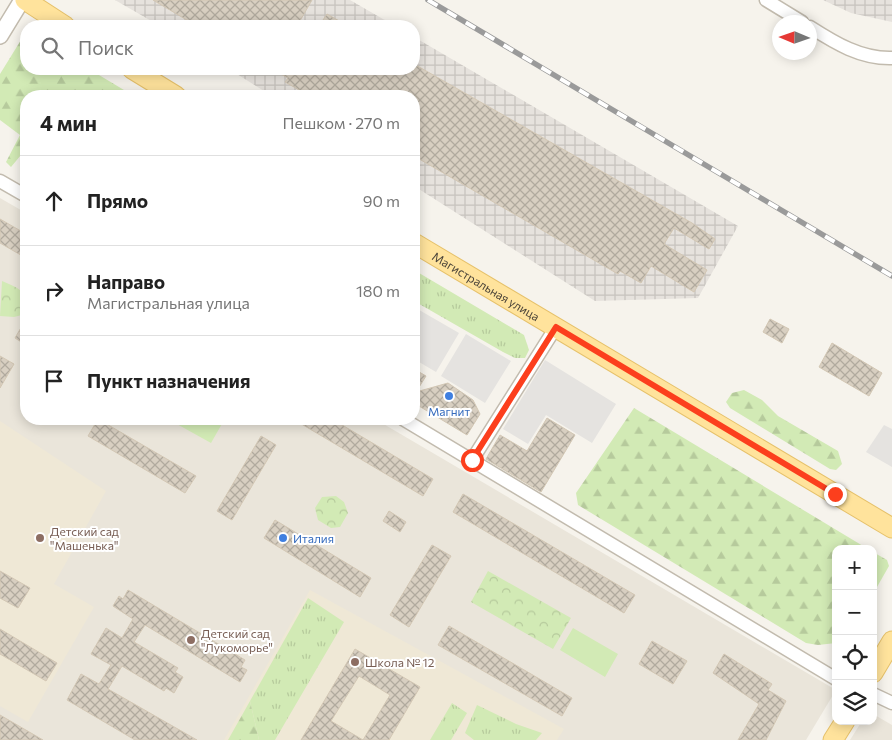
<!DOCTYPE html>
<html lang="ru">
<meta charset="utf-8">
<style>
:root{--surface:#fff;--page:#f6f6f6;--text:#222;--muted:#767676;--line:#e0e0e0}
body{margin:0;font-family:Commissioner,sans-serif;background:var(--page);color:var(--text)}
.controls{position:absolute;right:15px;bottom:15px;display:grid;overflow:hidden;border-radius:10px;box-shadow:0 2px 12px #0003}
.controls button{width:45px;height:45px;display:grid;place-items:center;padding:0;border:0;border-bottom:1px solid var(--line);background:var(--surface);color:var(--text);font:25px sans-serif}
.compass{position:absolute;left:772px;top:15px;width:45px;height:45px;border-radius:50%;background:var(--surface);box-shadow:0 2px 12px #0003;rotate:272deg}
.stop{position:absolute;width:15px;height:15px;margin:-11px;border:4px solid #fc3f1d;border-radius:50%;background:#fff}
.stop.end{background:#fc3f1d;border-color:#fff;box-shadow:0 1px 5px #0008}
.list{margin:0;padding:0;list-style:none}
h2{display:flex;justify-content:space-between;align-items:center;height:65px;margin:0;padding:0 20px;font-size:21px}
h2 small{font-size:16px;font-weight:400;color:var(--muted)}
.list li{display:grid;grid-template-columns:32px 1fr auto;gap:15px;align-items:center;box-sizing:border-box;height:90px;padding:0 20px;border-top:1px solid var(--line)}
.list b{display:block;font-size:19px;white-space:nowrap}
.list p{margin:0;font-size:16px;white-space:nowrap;color:var(--muted)}
.list em{font-size:16px;font-style:normal;color:var(--muted)}
.icon{flex:none;width:28px;height:28px;fill:none;stroke:currentColor;stroke-width:2;stroke-linecap:round;stroke-linejoin:round}
.map{position:relative;flex:none;width:892px;height:740px;overflow:hidden}
.search{position:absolute;background:var(--surface);box-shadow:0 2px 12px #0003;left:20px;top:20px;width:400px;height:55px;display:flex;align-items:center;gap:12px;box-sizing:border-box;padding:0 18px;border-radius:20px;color:var(--muted);font-size:19px}
.panel{position:absolute;background:var(--surface);box-shadow:0 2px 12px #0003;left:20px;top:90px;width:400px;height:335px;border-radius:20px}
.map>svg:first-child{display:block}
.residential{fill:#eae5da}
.industrial{fill:url(#industrial-grid)}
.education{fill:#efe8d6}
.grass{fill:url(#grass-tufts)}
.forest{fill:url(#forest-firs)}
.park{fill:url(#park-crowns)}
.pitch{fill:#d2eab5}
.parking{fill:#e5e3e0}
.building{fill:url(#building-cross-hatch);stroke:#d3c7b4}
.lines{fill:none;stroke-linecap:round;stroke-linejoin:round}
.minor-casing{stroke:#c2bbae;stroke-width:15}
.tertiary-casing{stroke:#c2bbae;stroke-width:18}
.primary-casing{stroke:#e6c16a;stroke-width:21}
.minor{stroke:#fff;stroke-width:12}
.tertiary{stroke:#fff;stroke-width:15}
.primary{stroke:#ffe39c;stroke-width:19}
.rail-casing{stroke:#9a9a9a;stroke-width:5.5}
.rail{stroke:#fff;stroke-width:4;stroke-dasharray:11;stroke-linecap:butt}
.route{stroke:#fc3f1d;stroke-width:6}
.shop-dot{fill:#3f7fe0;stroke:#fff;stroke-width:2}
.education-dot{fill:#8d6e63;stroke:#fff;stroke-width:2}
.labels{text-anchor:middle;dominant-baseline:central;stroke-width:4;stroke-linejoin:round;paint-order:stroke}
.street-label{font-size:12px;fill:#4b4439;stroke:#fff}
.shop-label{font-size:12px;fill:#366cbe;stroke:#fff}
.education-label{font-size:12px;fill:#785e54;stroke:#fff;text-anchor:start}
</style>
<div class="map">
<svg width="892" height="740" viewBox="0 0 892 740">
<defs>
<pattern id="industrial-grid" width="8" height="8" patternUnits="userSpaceOnUse" patternTransform="scale(1.25)"><rect width="8" height="8" fill="#e6e2dd"/><path d="M0 4h8M4 0v8" fill="none" stroke="#c7c3be"/></pattern>
<pattern id="grass-tufts" width="24" height="20" patternUnits="userSpaceOnUse" patternTransform="scale(1.25)"><rect width="24" height="20" fill="#d2eab5"/><path d="M3 7l-1-3M5 7V3M7 7l1-3M15 17l-1-3M17 17v-4M19 17l1-3" fill="none" stroke="#b6ca9c"/></pattern>
<pattern id="forest-firs" width="22" height="20" patternUnits="userSpaceOnUse" patternTransform="scale(1.25)"><rect width="22" height="20" fill="#d2eab5"/><path d="M5 1l3.5 6h-7zM16 11l3.5 6h-7z" fill="#b6ca9c"/></pattern>
<pattern id="park-crowns" width="20" height="18" patternUnits="userSpaceOnUse" patternTransform="scale(1.25)"><rect width="20" height="18" fill="#d2eab5"/><path d="M2 6a3 3 0 1 1 6 0M12 15a3 3 0 1 1 6 0" fill="none" stroke="#b6ca9c"/></pattern>
<pattern id="building-cross-hatch" width="8" height="8" patternUnits="userSpaceOnUse" patternTransform="scale(1.25)"><rect width="8" height="8" fill="#d8cfc1"/><path d="M0 0l8 8M0 8l8-8" fill="none" stroke="#b1aa9e"/></pattern>
</defs>
<rect width="100%" height="100%" fill="#f6f3ec"/>
<path class="residential" d="M 0,198 L 26,213 L 26,419 L 375,419 L 836,690 L 806,740 L 0,740 Z
M 873,714 L 892,725 L 892,740 L 850,740 L 862,721 L 873,721 Z"/>
<path class="industrial" d="M 115,0 L 350,0 L 395,26 L 160,26 Z
M 823,0 L 892,0 L 892,22 L 851,13 Z
M 414,37 L 738,226 L 698,298 L 595,301 L 414,186 L 414,96 L 272,96 L 229,69 L 414,69 Z"/>
<path class="education" d="M 0,421 L 106,491 L 54,584 L 94,607 L 28,722 L 0,706 Z
M 310,590 L 564,729 L 557,740 L 224,740 Z"/>
<path class="grass" d="M 414,270 L 524,335 L 529,350 L 525,358 L 515,358 L 503,352 L 414,301 Z
M 308,598 L 344,622 L 275,740 L 259,740 L 250,701 Z
M 452,703 L 467,713 L 451,740 L 430,740 Z
M 477,705 L 516,724 L 542,733 L 536,740 L 474,740 L 465,733 Z"/>
<path class="forest" d="M 21,40 L 26,41 L 26,69 L 89,69 L 134,96 L 26,96 L 26,149 L 11,167 L 6,162 L 20,135 L 0,120 L 0,74 Z
M 744,390 L 762,400 L 778,416 L 838,451 L 842,464 L 836,470 L 830,469 L 730,408 L 726,402 L 732,393 Z
M 634,408 L 868,549 L 836,549 L 836,643 L 818,645 L 806,643 L 578,505 L 576,493 Z
M 873,552 L 887,560 L 889,566 L 873,594 Z
M 250,701 L 259,740 L 228,740 Z"/>
<path class="park" d="M 2,281 C 19,288 34,294 22,315 L 14,317 L 0,316 Z
M 336,496 L 344,502 L 348,513 L 340,527 L 331,528 L 318,520 L 315,508 L 322,497 Z
M 488,571 L 571,618 L 553,649 L 471,602 Z"/>
<path class="pitch" d="M 178,419 L 217,419 L 223,422 L 211,443 L 175,423 Z
M 573,628 L 618,654 L 605,677 L 560,650 Z"/>
<path class="parking" d="M 414,307 L 459,333 L 436,372 L 414,359 Z
M 466,334 L 511,361 L 485,403 L 441,376 Z
M 545,360 L 616,404 L 592,443 L 546,415 L 528,444 L 503,429 Z
M 884,425 L 892,429 L 892,467 L 866,452 Z"/>
<path class="building" d="M 153,0 L 312,0 L 297,26 L 197,26 Z
M 327,14 L 348,26 L 319,26 Z
M 414,64 L 692,223 L 715,239 L 709,249 L 674,228 L 664,244 L 707,270 L 694,292 L 651,266 L 641,283 L 620,271 L 618,274 L 414,156 L 414,96 L 310,96 L 285,82 L 288,78 L 272,69 L 414,69 Z
M 0,219 L 26,234 L 26,258 L 0,243 Z
M 26,319 L 26,345 L 15,338 Z
M 770,319 L 789,329 L 782,343 L 763,332 Z
M 832,343 L 882,373 L 869,396 L 819,367 Z
M 0,356 L 14,364 L 0,388 Z
M 414,369 L 426,376 L 416,392 L 448,383 L 473,400 L 480,414 L 467,435 L 414,403 Z
M 547,418 L 575,435 L 541,492 L 486,459 L 500,435 L 527,451 Z
M 98,419 L 196,476 L 185,493 L 88,436 Z
M 293,419 L 332,419 L 433,479 L 423,496 Z
M 261,436 L 276,445 L 232,520 L 217,511 Z
M 463,494 L 635,595 L 624,613 L 453,512 Z
M 389,511 L 406,522 L 400,532 L 383,521 Z
M 275,520 L 371,578 L 360,597 L 264,538 Z
M 432,545 L 451,556 L 409,627 L 390,615 Z
M 0,571 L 30,588 L 18,608 L 0,598 Z
M 128,590 L 245,660 L 241,667 L 247,670 L 240,682 L 145,625 L 134,642 L 178,668 L 175,672 L 183,677 L 174,693 L 166,688 L 164,691 L 122,666 L 108,689 L 197,740 L 135,740 L 67,700 L 81,674 L 99,684 L 111,665 L 91,654 L 106,628 L 122,638 L 133,619 L 113,606 L 119,596 L 123,599 Z
M 449,626 L 572,698 L 562,716 L 438,645 Z
M 0,629 L 57,663 L 46,681 L 0,654 Z
M 652,641 L 687,661 L 673,684 L 639,664 Z
M 355,649 L 420,687 L 389,740 L 363,740 L 390,695 L 359,676 L 331,721 L 363,740 L 301,740 Z
M 724,654 L 772,684 L 768,690 L 786,701 L 766,740 L 738,740 L 759,704 L 713,673 Z
M 0,715 L 43,740 L 0,740 Z"/>
<g class="lines">
<g class="minor-casing">
<path id="minor" d="M 766,0 L 802,22
M 810,27 C 835,43 861,59 892,58
M 0,181 L 26,196
M 403,419 L 836,679
M 472,460 L 556,327
M 873,694 L 892,703"/>
</g>
<g class="tertiary-casing">
<path id="tertiary" d="M 0,36 L 22,0"/>
</g>
<g class="primary-casing">
<g id="primary">
<path d="M 25,0 L 65,26"/>
<path d="M 132,69 L 176,96"/>
<path id="s1" d="M 414,243 L 892,528"/>
<path d="M 873,673 L 892,641"/>
<path d="M 833,740 L 845,721"/>
</g>
</g>
<use href="#minor" class="minor"/>
<use href="#tertiary" class="tertiary"/>
<use href="#primary" class="primary"/>
<g class="rail-casing">
<path id="rail" d="M 428,0 L 892,276"/>
</g>
<use href="#rail" class="rail"/>
</g>
<g class="lines">
<path class="route" d="M 472,460 L 556,327 L 835,494"/>
</g>
<g class="shop-dot">
<circle cx="449" cy="396" r="5"/>
<circle cx="283" cy="538" r="5"/>
</g>
<g class="education-dot">
<circle cx="40" cy="538" r="5"/>
<circle cx="191" cy="640" r="5"/>
<circle cx="355" cy="662" r="5"/>
</g>
<g class="labels">
<g class="street-label">
<text stroke="none"><textPath href="#s1" startOffset="84">Магистральная улица</textPath></text>
</g>
<g class="shop-label">
<text x="449" y="411">Магнит</text>
<text x="293" y="538" text-anchor="start">Италия</text>
</g>
<g class="education-label">
<text x="50" y="531">Детский сад<tspan x="50" dy="14">"Машенька"</tspan></text>
<text x="201" y="633">Детский сад<tspan x="201" dy="14">"Лукоморье"</tspan></text>
<text x="365" y="662">Школа № 12</text>
</g>
</g>
</svg>
<div class="controls">
<button>+</button>
<button>−</button>
<button><svg class="icon" aria-label="locate" viewBox="0 0 24 24"><circle cx="12" cy="12" r="6"/><path d="M12 2v4M12 18v4M2 12h4M18 12h4"/></svg></button>
<button><svg class="icon" aria-label="layers" viewBox="0 0 24 24"><path d="M12 4l9 5-9 5-9-5zM3 14l9 5 9-5"/></svg></button>
</div>
<svg class="compass" viewBox="-18 -18 36 36"><path d="M0-13l5 13h-10z" fill="#e53935"/><path d="M0 13l5-13h-10z" fill="#767676"/></svg>
<div class="stop" style="left:472px;top:460px"></div>
<div class="stop end" style="left:835px;top:494px"></div>
<div class="search"><svg class="icon" aria-label="search" viewBox="0 0 24 24"><circle cx="10" cy="10" r="6"/><path d="M15 15l6 6"/></svg>Поиск</div>
<section class="panel">
<h2>4 мин<small>Пешком · 270 m</small></h2>
<ul class="list">
<li><svg class="icon" aria-label="ahead" viewBox="0 0 24 24"><path d="M12 20V5M6 11l6-6 6 6"/></svg><div><b>Прямо</b></div><em>90 m</em></li>
<li><svg class="icon" aria-label="right" viewBox="0 0 24 24"><path d="M7 20v-9h11M14 6l5 5-5 5"/></svg><div><b>Направо</b><p>Магистральная улица</p></div><em>180 m</em></li>
<li><svg class="icon" aria-label="arrive" viewBox="0 0 24 24"><path d="M6 21V4h12l-3 4 3 4H6"/></svg><div><b>Пункт назначения</b></div></li>
</ul>
</section>
</div>
